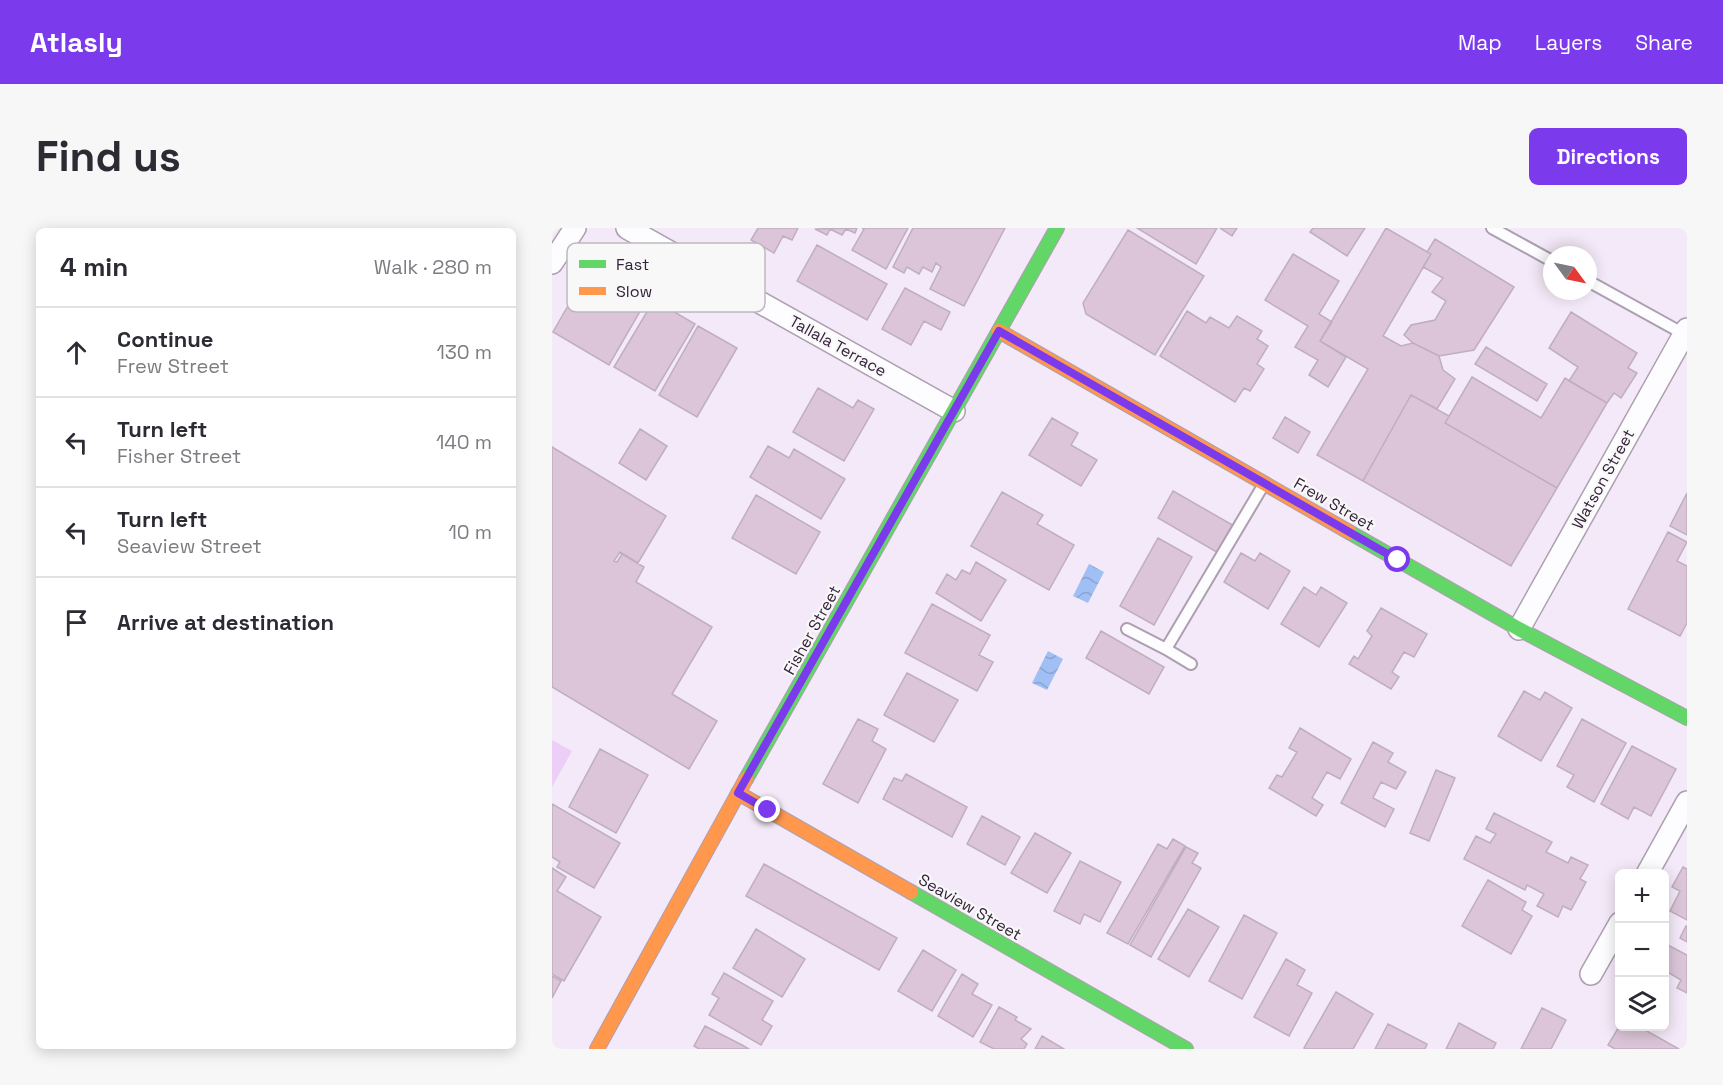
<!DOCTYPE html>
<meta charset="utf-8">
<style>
:root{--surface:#fff;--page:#f7f7f7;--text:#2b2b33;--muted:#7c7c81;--line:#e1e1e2;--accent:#7c3aed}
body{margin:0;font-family:"Space Grotesk",sans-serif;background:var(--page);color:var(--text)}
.controls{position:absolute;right:18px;bottom:18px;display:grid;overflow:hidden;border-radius:9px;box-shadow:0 3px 15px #0003}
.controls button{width:54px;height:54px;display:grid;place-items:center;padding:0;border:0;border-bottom:2px solid var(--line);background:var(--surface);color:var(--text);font:30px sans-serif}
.compass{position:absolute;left:991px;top:18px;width:54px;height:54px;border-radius:50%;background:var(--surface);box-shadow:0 3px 15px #0003;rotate:123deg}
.stop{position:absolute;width:18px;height:18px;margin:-14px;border:4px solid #7c3aed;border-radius:50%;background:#fff}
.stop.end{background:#7c3aed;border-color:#fff;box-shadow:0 2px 6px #0008}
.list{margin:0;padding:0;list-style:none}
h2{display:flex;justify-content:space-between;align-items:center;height:78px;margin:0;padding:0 24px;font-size:26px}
h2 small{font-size:20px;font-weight:400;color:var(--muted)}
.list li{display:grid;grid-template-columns:39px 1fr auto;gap:18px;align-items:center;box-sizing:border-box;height:90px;padding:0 24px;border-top:2px solid var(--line)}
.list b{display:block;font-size:22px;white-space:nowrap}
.list p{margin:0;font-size:20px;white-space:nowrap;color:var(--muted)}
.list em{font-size:20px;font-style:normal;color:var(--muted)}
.icon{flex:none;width:33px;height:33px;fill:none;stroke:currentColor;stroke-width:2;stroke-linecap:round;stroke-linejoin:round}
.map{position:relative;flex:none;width:1135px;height:821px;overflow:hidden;border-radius:9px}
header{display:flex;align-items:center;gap:36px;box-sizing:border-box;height:84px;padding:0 30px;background:var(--accent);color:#fff}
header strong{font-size:28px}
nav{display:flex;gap:33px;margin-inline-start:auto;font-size:21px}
.intro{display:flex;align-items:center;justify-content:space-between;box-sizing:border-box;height:144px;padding:0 36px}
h1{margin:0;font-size:42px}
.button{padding:15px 27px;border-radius:9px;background:var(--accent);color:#fff;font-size:21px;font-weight:700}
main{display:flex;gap:36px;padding:0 36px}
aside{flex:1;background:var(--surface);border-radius:9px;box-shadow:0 3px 15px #0003}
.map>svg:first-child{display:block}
.pitch{fill:#eccef7}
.water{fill:url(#water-waves)}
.building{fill:#dcc5d9;stroke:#bfaebe;stroke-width:1.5}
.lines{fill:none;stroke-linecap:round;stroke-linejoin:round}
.lane-casing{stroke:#ac9fb0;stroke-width:14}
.street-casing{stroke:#ac9fb0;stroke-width:24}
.fast-casing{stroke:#ac9fb0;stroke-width:16}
.slow-casing{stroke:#ac9fb0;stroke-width:16}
.lane{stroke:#fdfcfe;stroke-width:10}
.street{stroke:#fdfcfe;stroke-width:21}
.fast{stroke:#63d668;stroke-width:14}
.slow{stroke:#ff974d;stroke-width:14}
.route{stroke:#7c3aed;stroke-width:8}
.labels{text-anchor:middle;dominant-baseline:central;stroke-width:4.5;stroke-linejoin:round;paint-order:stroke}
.street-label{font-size:16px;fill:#34213b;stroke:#f8f8f8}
.key{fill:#f8f8f8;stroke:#bdb8bf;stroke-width:1.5}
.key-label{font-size:16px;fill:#34213b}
</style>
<header>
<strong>Atlasly</strong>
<nav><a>Map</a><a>Layers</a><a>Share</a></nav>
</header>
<div class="intro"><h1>Find us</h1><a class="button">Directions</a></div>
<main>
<aside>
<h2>4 min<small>Walk · 280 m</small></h2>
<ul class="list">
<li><svg class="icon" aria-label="ahead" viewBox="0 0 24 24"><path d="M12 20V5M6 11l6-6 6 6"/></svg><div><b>Continue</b><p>Frew Street</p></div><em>130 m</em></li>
<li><svg class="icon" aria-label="left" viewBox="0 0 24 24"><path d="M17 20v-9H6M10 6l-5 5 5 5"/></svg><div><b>Turn left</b><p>Fisher Street</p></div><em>140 m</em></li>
<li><svg class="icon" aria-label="left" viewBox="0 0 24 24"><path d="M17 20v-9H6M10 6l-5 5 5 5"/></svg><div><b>Turn left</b><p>Seaview Street</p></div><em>10 m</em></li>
<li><svg class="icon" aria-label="arrive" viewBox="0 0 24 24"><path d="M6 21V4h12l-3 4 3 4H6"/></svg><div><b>Arrive at destination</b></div></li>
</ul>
</aside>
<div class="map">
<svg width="1135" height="821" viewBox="0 0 1135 821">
<defs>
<pattern id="water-waves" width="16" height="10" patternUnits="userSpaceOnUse" patternTransform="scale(1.5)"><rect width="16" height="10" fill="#a0bff4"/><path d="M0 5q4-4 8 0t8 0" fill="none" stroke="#8aa4d2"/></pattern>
</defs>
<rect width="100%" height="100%" fill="#f4e9f8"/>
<path class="pitch" d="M 0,512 L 20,523 L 0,559 Z"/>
<path class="water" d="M 537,336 L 552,344 L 536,375 L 521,368 Z
M 496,423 L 511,431 L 495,462 L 480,455 Z"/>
<path class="building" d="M 206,0 L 246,0 L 240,12 L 231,8 L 222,25 L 199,12 Z
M 305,0 L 303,5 L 294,1 L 290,7 L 278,1 L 275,7 L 263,1 Z
M 310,0 L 356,0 L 334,41 L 300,22 L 312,1 Z
M 361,0 L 453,0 L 412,78 L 378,61 L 389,39 L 384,35 L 380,44 L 371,39 L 367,46 L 355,39 L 352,45 L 341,39 Z
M 585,0 L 665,0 L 644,36 Z
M 668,0 L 685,0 L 680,8 Z
M 761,0 L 813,0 L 795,28 L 758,4 Z
M 834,0 L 879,26 L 831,108 L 849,118 L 861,115 L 887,128 L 891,142 L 903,151 L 885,181 L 859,167 L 811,253 L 765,227 L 816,141 L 768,113 Z
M 576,2 L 652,48 L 603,127 L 534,86 L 531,75 Z
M 883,11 L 962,59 L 922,122 L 887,128 L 861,115 L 852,107 L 859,97 L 883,92 L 894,73 L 880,64 L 891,50 L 871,39 L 879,26 L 875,24 Z
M 265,17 L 335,56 L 315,92 L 245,53 Z
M 741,26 L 787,53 L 767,86 L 780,94 L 768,113 L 794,129 L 776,159 L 757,147 L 766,132 L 743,119 L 756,98 L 713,72 Z
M 37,41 L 72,62 L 69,67 L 90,80 L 57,137 L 1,104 Z
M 353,60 L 398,84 L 389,102 L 372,93 L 359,117 L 330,101 Z
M 102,72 L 143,96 L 103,163 L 62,139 Z
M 635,83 L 654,95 L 658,89 L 677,100 L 685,88 L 710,103 L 705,111 L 716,118 L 705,136 L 712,141 L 698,163 L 692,160 L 683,174 L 608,128 Z
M 1019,84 L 1085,125 L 1076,140 L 1085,145 L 1069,170 L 1062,165 L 1055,175 L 1017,153 L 1026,139 L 997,120 Z
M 146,98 L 185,120 L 145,189 L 107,167 Z
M 934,119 L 995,156 L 985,173 L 923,136 Z
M 920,149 L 989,190 L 1013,150 L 1055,175 L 1005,260 L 893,195 Z
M 266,160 L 301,180 L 306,172 L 322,181 L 292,233 L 241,204 Z
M 859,167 L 897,188 L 893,195 L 1005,260 L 959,338 L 811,253 Z
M 733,189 L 758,204 L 746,225 L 721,210 Z
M 500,190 L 526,205 L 519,217 L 545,232 L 529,258 L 477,227 Z
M 88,201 L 115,218 L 94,252 L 67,235 Z
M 216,218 L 237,230 L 242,221 L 293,251 L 269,291 L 198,249 Z
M 0,219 L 114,288 L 86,335 L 68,324 L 62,333 L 65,334 L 70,326 L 92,339 L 84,354 L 160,399 L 120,466 L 165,493 L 137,541 L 0,459 Z
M 621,263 L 684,299 L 668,326 L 606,290 Z
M 450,264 L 491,287 L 485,296 L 522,317 L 497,362 L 419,318 Z
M 1135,265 L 1135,307 L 1118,298 Z
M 204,267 L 268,304 L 244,346 L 180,310 Z
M 1116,304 L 1135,314 L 1125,333 L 1135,338 L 1135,395 L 1128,408 L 1076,381 Z
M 606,310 L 640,329 L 602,397 L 568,378 Z
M 689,325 L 703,333 L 708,325 L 738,343 L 716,381 L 672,354 Z
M 424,334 L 454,352 L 429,393 L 384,365 L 395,346 L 404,352 L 410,342 L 418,346 Z
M 752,359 L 764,367 L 769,359 L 795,375 L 767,419 L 729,396 Z
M 380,376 L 438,407 L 427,427 L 441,434 L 425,463 L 353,425 Z
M 829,380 L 875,406 L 862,429 L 852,424 L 840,444 L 847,449 L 839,461 L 797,436 L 802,428 L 806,431 L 820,408 L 815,403 Z
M 549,403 L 612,439 L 597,466 L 534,430 Z
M 355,445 L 406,472 L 382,514 L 332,487 Z
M 972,463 L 988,472 L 993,464 L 1020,480 L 989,533 L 946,508 Z
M 306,491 L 326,501 L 320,513 L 334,521 L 306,575 L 271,556 Z
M 1030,491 L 1074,515 L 1042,574 L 1015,559 L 1022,547 L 1005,538 Z
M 748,500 L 799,531 L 788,551 L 775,544 L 760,570 L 771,577 L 764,588 L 717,560 L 725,547 L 730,549 L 745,524 L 737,520 Z
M 821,514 L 841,525 L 836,534 L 854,544 L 844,561 L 829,554 L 821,570 L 842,581 L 833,599 L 789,575 Z
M 1080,518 L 1124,541 L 1099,588 L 1082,579 L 1076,591 L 1049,576 Z
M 48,521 L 96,547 L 64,605 L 17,579 Z
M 884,542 L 903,550 L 877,613 L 858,605 Z
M 354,546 L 415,579 L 400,609 L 331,571 L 342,550 L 350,553 Z
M 0,576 L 68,615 L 42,660 L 5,639 L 8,634 L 0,629 Z
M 942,585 L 1000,614 L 994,624 L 1016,635 L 1019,629 L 1036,637 L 1028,651 L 1034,654 L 1019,682 L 1011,678 L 1006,689 L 985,678 L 992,666 L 975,657 L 973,662 L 912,631 L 924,608 L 938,615 L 944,606 L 934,601 Z
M 430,588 L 468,609 L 453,637 L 415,616 Z
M 483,605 L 519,625 L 495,665 L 459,645 Z
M 621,611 L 633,618 L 576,716 L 555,705 L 606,616 L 615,621 Z
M 634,619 L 646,625 L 640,635 L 649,640 L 599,729 L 578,717 Z
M 528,633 L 569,654 L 548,694 L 532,686 L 528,696 L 502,683 Z
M 212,636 L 345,710 L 327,742 L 194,668 Z
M 1131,639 L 1135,641 L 1135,692 L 1118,683 L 1128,663 L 1120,659 Z
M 0,640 L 14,649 L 5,663 L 49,689 L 12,753 L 0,746 Z
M 936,652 L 974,674 L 970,682 L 980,688 L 959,726 L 910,698 Z
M 636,681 L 667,699 L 637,749 L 606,731 Z
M 692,687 L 725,705 L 690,771 L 657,753 Z
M 1134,698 L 1135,698 L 1135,714 L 1128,710 Z
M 204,701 L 253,731 L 230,769 L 181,740 Z
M 1112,715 L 1135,727 L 1135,765 L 1125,760 L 1129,752 L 1112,742 Z
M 371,722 L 404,742 L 380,783 L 346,763 Z
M 734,731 L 753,742 L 745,757 L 760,765 L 737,808 L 702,789 Z
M 172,745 L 221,773 L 210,792 L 220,798 L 209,817 L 157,787 L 167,770 L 160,766 Z
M 410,746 L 426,756 L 420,766 L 440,777 L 421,809 L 386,788 Z
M 0,748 L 9,753 L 0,770 Z
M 784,764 L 821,786 L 801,821 L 754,821 L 752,820 Z
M 447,779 L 465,789 L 463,792 L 479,801 L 469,811 L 475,816 L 472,821 L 442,821 L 428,814 Z
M 990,780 L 1014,792 L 999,821 L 969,821 Z
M 907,795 L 944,815 L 941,821 L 894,821 Z
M 836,796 L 875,816 L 873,821 L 823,821 Z
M 1068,797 L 1068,798 L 1086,798 L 1127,821 L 1063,821 L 1056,817 Z
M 153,798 L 190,817 L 197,821 L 147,821 L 142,818 Z
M 490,808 L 512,821 L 483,821 Z"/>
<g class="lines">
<g class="lane-casing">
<path id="lane" d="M 940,0 L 1000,33
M 1036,53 L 1132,106
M 575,401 L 614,421
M 639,436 L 614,421 L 712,256"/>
</g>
<g class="street-casing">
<path id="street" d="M 75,0 L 402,183
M 0,35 L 23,0
M 967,401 L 1135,101
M 1095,646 L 1135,574
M 1039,746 L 1068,695"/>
</g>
<g class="fast-casing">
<path id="fast" d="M 797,304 L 967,401 L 1135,490
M 194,551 L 505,0
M 359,664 L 634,821"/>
</g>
<g class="slow-casing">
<path id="slow" d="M 447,103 L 797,304
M 186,565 L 359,664
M 45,821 L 194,551"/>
</g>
<use href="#lane" class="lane"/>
<use href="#street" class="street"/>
<use href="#fast" class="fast"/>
<use href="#slow" class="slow"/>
</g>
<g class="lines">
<path class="route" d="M 216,582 L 186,565 L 447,103 L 846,332"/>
</g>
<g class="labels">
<g class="street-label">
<text transform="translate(286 118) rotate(29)">Tallala Terrace</text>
<text transform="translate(1051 251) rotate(-61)">Watson Street</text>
<text transform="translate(782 276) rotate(30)">Frew Street</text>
<text transform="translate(260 402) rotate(-61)">Fisher Street</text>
<text transform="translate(418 679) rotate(30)">Seaview Street</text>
</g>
</g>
<rect x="15" y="15" width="198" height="69" rx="9" class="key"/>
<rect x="27" y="32" width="27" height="8" fill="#63d668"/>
<rect x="27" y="59" width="27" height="8" fill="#ff974d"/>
<g class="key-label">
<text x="64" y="42">Fast</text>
<text x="64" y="69">Slow</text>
</g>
</svg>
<div class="controls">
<button>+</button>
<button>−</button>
<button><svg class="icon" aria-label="layers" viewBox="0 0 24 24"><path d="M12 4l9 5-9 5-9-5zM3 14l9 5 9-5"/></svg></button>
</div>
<svg class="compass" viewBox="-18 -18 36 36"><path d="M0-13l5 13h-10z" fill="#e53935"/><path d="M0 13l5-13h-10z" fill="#7c7c81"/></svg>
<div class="stop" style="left:846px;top:332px"></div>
<div class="stop end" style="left:216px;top:582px"></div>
</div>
</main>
